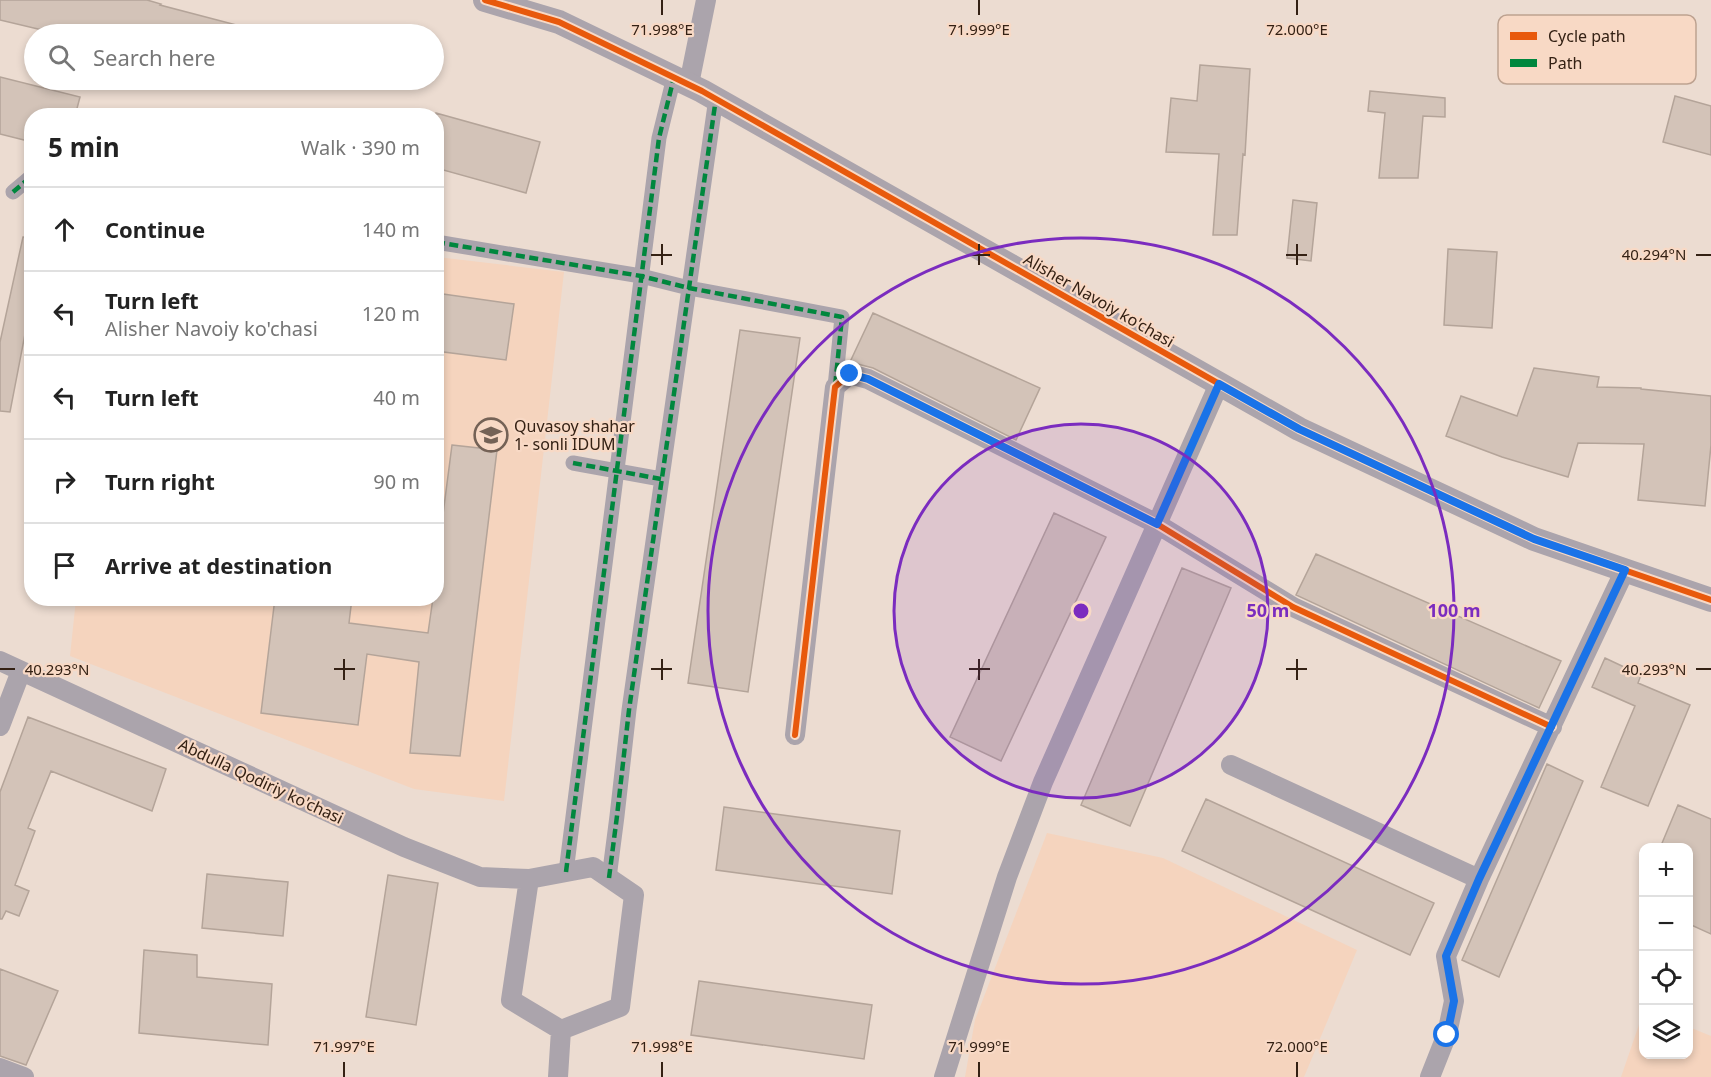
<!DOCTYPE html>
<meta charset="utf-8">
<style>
:root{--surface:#fff;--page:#f2f2f2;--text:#222;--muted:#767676;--line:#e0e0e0}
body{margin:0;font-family:"Noto Sans",sans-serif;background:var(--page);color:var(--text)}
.controls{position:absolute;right:18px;bottom:18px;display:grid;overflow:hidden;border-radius:12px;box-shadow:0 3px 9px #0003}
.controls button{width:54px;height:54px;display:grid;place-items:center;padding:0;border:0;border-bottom:2px solid var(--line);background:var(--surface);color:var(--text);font:30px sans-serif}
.stop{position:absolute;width:18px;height:18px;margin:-14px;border:4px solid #1a73e8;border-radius:50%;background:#fff}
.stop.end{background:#1a73e8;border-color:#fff;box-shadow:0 2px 6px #0008}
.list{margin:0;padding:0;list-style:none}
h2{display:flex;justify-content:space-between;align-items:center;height:78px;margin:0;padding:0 24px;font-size:26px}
h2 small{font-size:20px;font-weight:400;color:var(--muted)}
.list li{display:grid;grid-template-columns:39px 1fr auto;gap:18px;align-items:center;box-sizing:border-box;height:84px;padding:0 24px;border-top:2px solid var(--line)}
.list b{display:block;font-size:22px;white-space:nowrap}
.list p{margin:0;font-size:20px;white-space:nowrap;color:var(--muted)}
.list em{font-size:20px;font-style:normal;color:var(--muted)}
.icon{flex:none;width:33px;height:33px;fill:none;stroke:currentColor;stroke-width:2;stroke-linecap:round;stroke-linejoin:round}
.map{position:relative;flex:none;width:1711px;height:1077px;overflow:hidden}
.search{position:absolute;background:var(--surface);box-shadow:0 3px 9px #0003;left:24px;top:24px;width:420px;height:66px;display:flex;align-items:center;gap:15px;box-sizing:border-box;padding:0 21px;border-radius:33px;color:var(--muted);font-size:22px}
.panel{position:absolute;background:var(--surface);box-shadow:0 3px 9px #0003;left:24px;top:108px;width:420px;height:498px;border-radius:24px}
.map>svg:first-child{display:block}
.built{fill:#f5d4be}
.building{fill:#d3c3b8;stroke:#b4a499;stroke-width:1.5}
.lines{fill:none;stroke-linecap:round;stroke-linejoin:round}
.pedestrian{stroke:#aba4ac;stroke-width:15}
.minor{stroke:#aba4ac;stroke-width:20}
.tertiary{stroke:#aba4ac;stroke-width:24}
.quiet{stroke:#00873e;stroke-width:4.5;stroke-dasharray:9 4.5;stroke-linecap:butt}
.cycleway-casing{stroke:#f8d9c5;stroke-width:10}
.cycleway{stroke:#e8590c;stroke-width:6}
.route{stroke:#1a73e8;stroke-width:8}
.ticks{fill:none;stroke:#342114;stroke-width:2}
.ring{fill:none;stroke:#7b2cbf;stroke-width:3}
.labels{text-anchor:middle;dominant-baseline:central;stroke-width:4.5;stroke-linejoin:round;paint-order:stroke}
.street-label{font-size:16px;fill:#342114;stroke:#f8d9c5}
.poi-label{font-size:16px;fill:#342114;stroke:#f8d9c5;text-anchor:start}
.key{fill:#f8d9c5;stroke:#bda290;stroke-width:1.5}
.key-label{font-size:16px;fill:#342114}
.ticks-label{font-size:15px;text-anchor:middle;fill:#342114;stroke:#f8d9c5;stroke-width:4.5;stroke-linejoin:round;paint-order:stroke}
.centre{fill:#7b2cbf;stroke:#f8d9c5;stroke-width:3}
.ring-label{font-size:18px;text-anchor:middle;font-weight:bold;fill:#7b2cbf;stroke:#f8d9c5;stroke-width:4.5;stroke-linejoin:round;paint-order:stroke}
</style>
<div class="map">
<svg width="1711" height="1077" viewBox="0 0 1711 1077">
<rect width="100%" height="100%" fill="#ecdcd1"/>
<path class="built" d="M 437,257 L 564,272 L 504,801 L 414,789 L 70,656 L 76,599 L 436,598 Z
M 1047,833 L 1163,858 L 1357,950 L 1304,1077 L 965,1077 L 975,1020 Z
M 1643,1013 L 1644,1054 L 1688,1054 L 1689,1027 L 1711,1036 L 1711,1077 L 1621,1077 Z"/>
<path class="building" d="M 0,0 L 147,0 L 161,4 L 160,5 L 248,28 L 247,34 L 59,34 L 0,20 Z
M 1200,65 L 1250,69 L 1245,155 L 1243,154 L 1237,235 L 1213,235 L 1219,154 L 1166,152 L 1171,98 L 1197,101 Z
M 0,77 L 80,97 L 75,116 L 32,116 L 32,142 L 0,134 Z
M 1370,91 L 1445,98 L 1445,117 L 1423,116 L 1418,178 L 1379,178 L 1385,113 L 1368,111 Z
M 1675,96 L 1711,106 L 1711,155 L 1663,142 Z
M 436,113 L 540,142 L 526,193 L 436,168 Z
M 1293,200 L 1317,203 L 1311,261 L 1287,258 Z
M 23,237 L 32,238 L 32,335 L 25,334 L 10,412 L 0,411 L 0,342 Z
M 1448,249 L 1497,252 L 1492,328 L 1444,325 Z
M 436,293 L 514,304 L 506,360 L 436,351 Z
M 873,313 L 1040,388 L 1016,440 L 873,368 L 850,362 Z
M 740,330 L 800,338 L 748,692 L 688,683 Z
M 1534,368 L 1599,377 L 1597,387 L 1641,388 L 1641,389 L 1711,396 L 1711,445 L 1705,506 L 1638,500 L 1644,444 L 1578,443 L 1568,477 L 1502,457 L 1446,436 L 1461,396 L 1517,416 Z
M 452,445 L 497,450 L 460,756 L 410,753 L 419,662 L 367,654 L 358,725 L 261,713 L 275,598 L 352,598 L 349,623 L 428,633 L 433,598 L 436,598 L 436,568 Z
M 1054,513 L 1106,537 L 1001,761 L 950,737 Z
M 1316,554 L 1561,661 L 1539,708 L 1296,595 Z
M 1182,568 L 1231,588 L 1130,826 L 1081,805 Z
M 1605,658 L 1641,675 L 1638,683 L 1690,705 L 1648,806 L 1601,787 L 1635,706 L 1592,687 Z
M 28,717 L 166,769 L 152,811 L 51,771 L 28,828 L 35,831 L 15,885 L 29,891 L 19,916 L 6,911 L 2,919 L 0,919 L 0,792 Z
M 1547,764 L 1583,781 L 1499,977 L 1462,960 Z
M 1206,799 L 1434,903 L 1410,955 L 1182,851 Z
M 1678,805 L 1711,819 L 1711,934 L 1689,924 L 1689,848 L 1660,848 Z
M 724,807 L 900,831 L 892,894 L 716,870 Z
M 207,874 L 288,882 L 283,936 L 202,928 Z
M 388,875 L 438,883 L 416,1025 L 366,1017 Z
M 144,950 L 197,955 L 197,977 L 272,984 L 268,1045 L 139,1033 Z
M 0,969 L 58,991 L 26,1065 L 0,1056 Z
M 699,981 L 872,1005 L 864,1059 L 691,1035 Z"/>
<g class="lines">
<path class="pedestrian" d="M 13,192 L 32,176
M 436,242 L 641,276 L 689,288 L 842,317 L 835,387
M 573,463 L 661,479
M 566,872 L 659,138 L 674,77
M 609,878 L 617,816 L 629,710 L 716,98"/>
<path class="minor" d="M 689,84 L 706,0
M 0,661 L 404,847 L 480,877 L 529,879
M 0,726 L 21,671
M 795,735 L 835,387 L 850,374 L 868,379 L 1157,524 L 1293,607 L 1552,727
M 1231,765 L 1479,879
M 593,867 L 634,895 L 620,1007 L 561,1030 L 511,1000 L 529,879 Z
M 0,1068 L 24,1077
M 558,1077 L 561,1030
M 944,1077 L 1007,877 L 1043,782 L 1219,384
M 1430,1077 L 1447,1034 L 1454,1001 L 1446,956 L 1479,879 L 1625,570"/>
<path class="tertiary" d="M 485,0 L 559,22 L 702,91 L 1299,429 L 1534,539 L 1711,600"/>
<path class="quiet" d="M 13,192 L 32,176
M 436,242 L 641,276 L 689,288 L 842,317 L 835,387
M 573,463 L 661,479
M 566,872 L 659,138 L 674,77
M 609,878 L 617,816 L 629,710 L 716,98"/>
<g class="cycleway-casing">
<path id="cycleway" d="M 485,0 L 559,22 L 702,91 L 1299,429 L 1534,539 L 1711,600
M 795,735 L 835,387 L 850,374 L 868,379 L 1157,524 L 1293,607 L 1552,727"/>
</g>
<use href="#cycleway" class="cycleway"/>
</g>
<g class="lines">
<path class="route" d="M 850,374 L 868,379 L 1157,524 L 1219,384 L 1299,429 L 1534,539 L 1625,570 L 1479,879 L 1446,956 L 1454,1001 L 1447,1035"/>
</g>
<path class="ticks" d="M 662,0 L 662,15M 979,0 L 979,15M 1297,0 L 1297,15M 662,244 L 662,265M 979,244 L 979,265M 1297,244 L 1297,265M 651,255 L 672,255M 969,255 L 990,255M 1286,255 L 1307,255M 1696,255 L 1711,255M 344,659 L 344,680M 662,659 L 662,680M 979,659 L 979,680M 1297,659 L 1297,680M 0,669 L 15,669M 334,669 L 355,669M 651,669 L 672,669M 969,669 L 990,669M 1286,669 L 1307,669M 1696,669 L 1711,669M 344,1062 L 344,1077M 662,1062 L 662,1077M 979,1062 L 979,1077M 1297,1062 L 1297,1077"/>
<circle cx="1081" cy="611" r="187" fill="#7b2cbf" fill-opacity=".12"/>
<g class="ring">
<circle cx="1081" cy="611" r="187"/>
<circle cx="1081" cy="611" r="373"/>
</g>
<defs>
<g id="school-ring" transform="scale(1.725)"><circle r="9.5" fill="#f8d9c5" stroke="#746256" stroke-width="1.5"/><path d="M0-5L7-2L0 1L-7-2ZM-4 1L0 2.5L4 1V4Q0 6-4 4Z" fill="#746256"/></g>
</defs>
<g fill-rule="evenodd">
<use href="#school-ring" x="491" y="435"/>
</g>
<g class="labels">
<g class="street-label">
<text transform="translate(1099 300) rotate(30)">Alisher Navoiy ko'chasi</text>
<text transform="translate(261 781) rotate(25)">Abdulla Qodiriy ko'chasi</text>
</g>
<g class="poi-label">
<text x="514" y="426">Quvasoy shahar<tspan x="514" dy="18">1- sonli IDUM</tspan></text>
</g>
</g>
<rect x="1498" y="15" width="198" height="69" rx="9" class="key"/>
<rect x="1510" y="32" width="27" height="8" fill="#e8590c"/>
<rect x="1510" y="59" width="27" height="8" fill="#00873e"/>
<g class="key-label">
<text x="1548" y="42">Cycle path</text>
<text x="1548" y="69">Path</text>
</g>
<g class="ticks-label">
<text x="662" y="35">71.998°E</text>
<text x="979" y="35">71.999°E</text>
<text x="1297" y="35">72.000°E</text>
<text x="1654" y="260">40.294°N</text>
<text x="57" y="675">40.293°N</text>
<text x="1654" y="675">40.293°N</text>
<text x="344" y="1052">71.997°E</text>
<text x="662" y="1052">71.998°E</text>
<text x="979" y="1052">71.999°E</text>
<text x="1297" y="1052">72.000°E</text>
</g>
<circle cx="1081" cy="611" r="9" class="centre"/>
<g class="ring-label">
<text x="1268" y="617">50 m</text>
<text x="1454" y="617">100 m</text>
</g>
</svg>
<div class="controls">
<button>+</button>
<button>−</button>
<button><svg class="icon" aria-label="locate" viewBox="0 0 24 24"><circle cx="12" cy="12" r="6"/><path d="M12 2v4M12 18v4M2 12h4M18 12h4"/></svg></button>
<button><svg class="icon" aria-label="layers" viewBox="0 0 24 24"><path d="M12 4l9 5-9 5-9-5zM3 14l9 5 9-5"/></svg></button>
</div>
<div class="stop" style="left:1447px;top:1035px"></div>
<div class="stop end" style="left:850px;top:374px"></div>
<div class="search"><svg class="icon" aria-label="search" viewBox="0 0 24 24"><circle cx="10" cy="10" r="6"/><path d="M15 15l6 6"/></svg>Search here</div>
<section class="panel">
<h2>5 min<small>Walk · 390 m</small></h2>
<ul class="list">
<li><svg class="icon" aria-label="ahead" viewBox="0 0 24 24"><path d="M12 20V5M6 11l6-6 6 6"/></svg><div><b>Continue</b></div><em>140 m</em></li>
<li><svg class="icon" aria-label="left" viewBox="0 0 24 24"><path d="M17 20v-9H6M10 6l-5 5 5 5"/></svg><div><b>Turn left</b><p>Alisher Navoiy ko'chasi</p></div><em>120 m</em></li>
<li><svg class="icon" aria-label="left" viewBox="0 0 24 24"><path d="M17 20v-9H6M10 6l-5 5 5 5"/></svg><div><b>Turn left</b></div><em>40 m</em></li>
<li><svg class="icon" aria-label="right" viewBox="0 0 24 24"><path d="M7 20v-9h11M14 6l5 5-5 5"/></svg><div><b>Turn right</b></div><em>90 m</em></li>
<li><svg class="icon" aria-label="arrive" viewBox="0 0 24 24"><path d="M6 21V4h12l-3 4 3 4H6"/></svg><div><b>Arrive at destination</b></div></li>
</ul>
</section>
</div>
